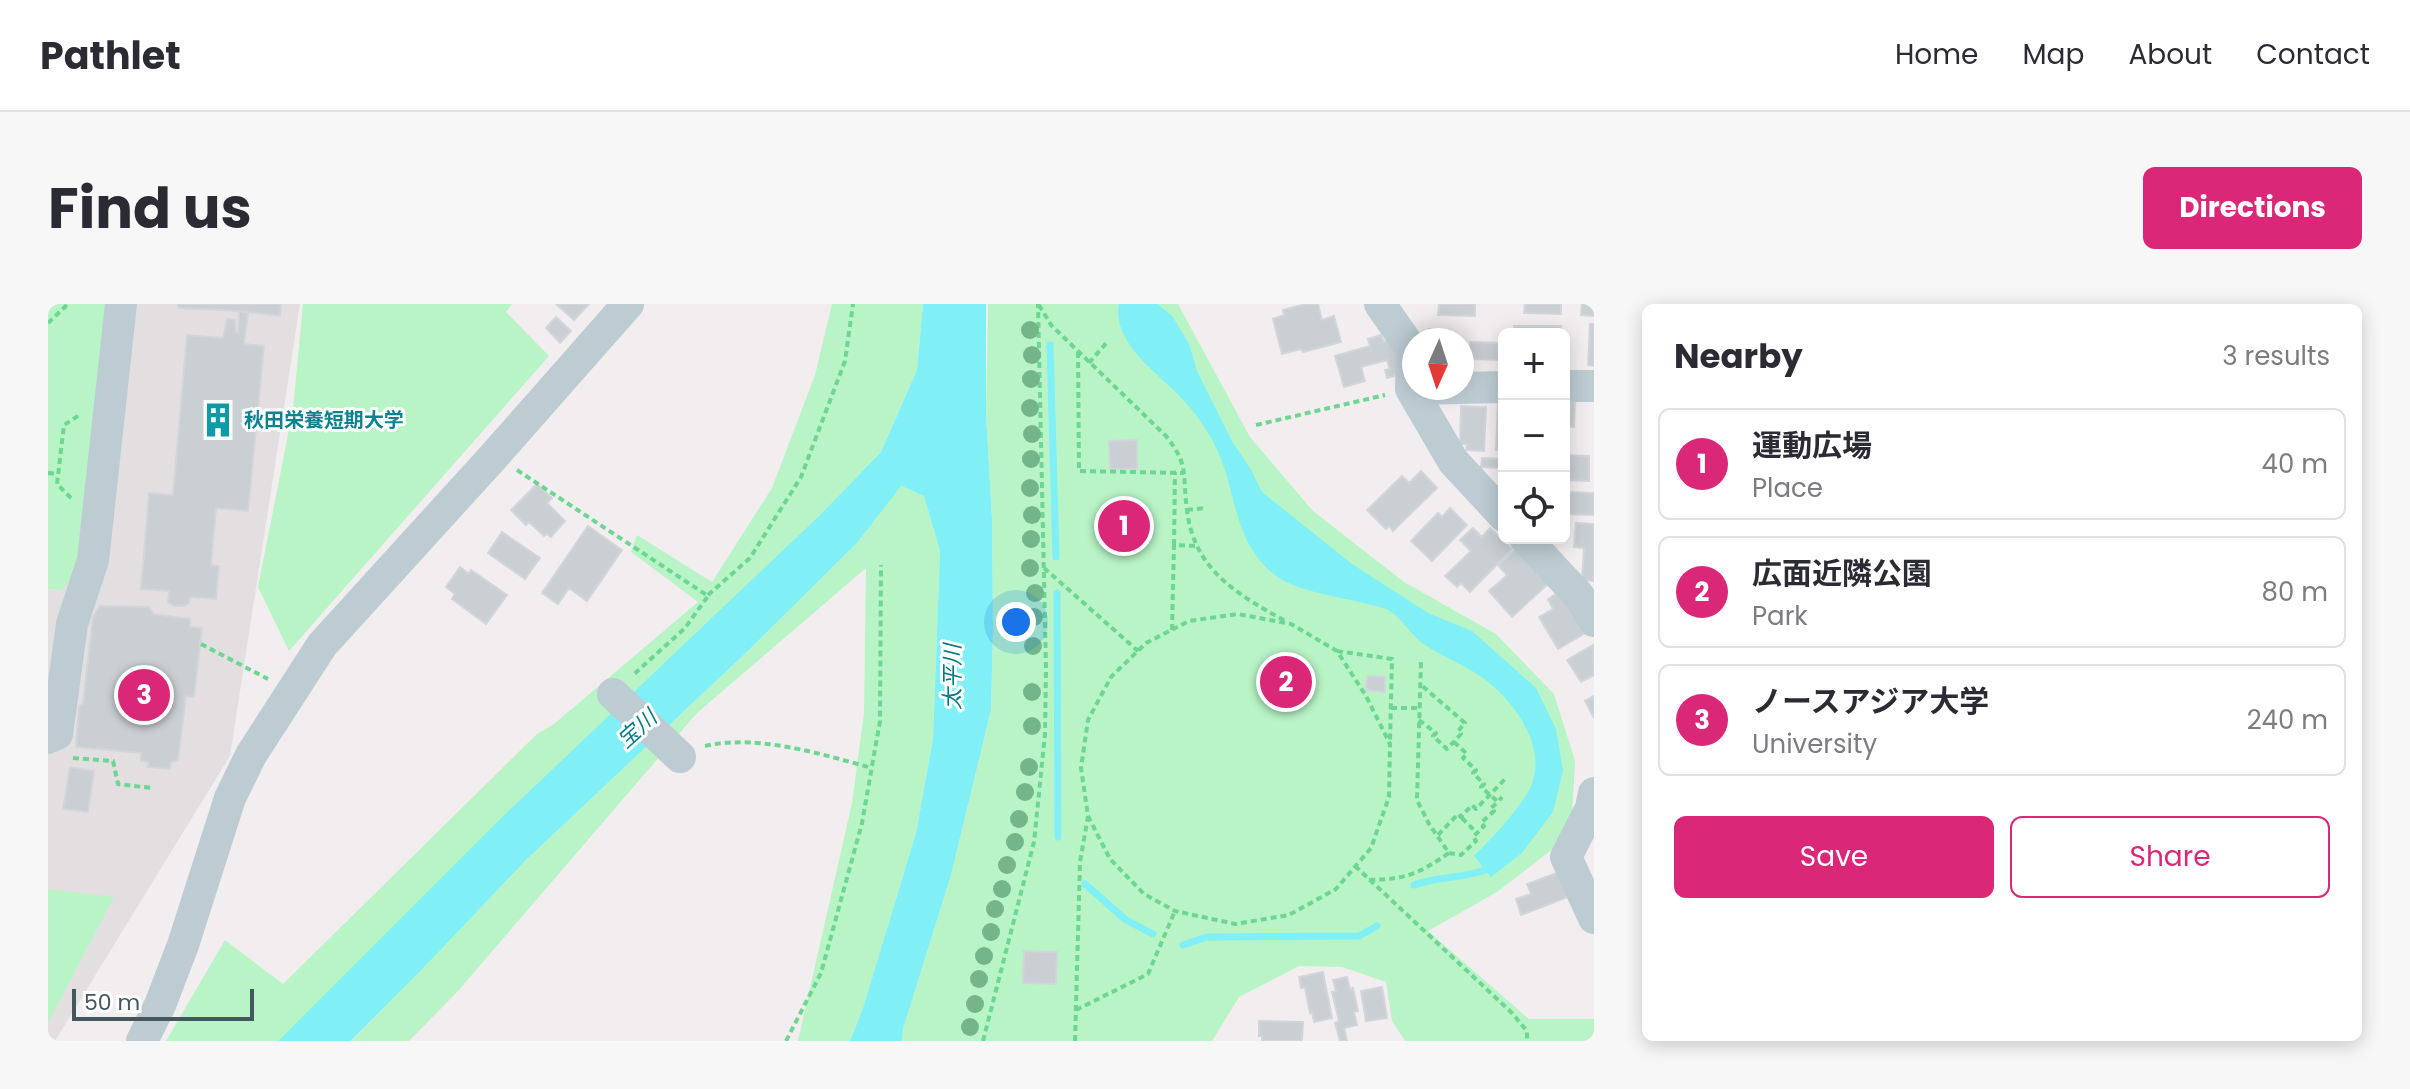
<!DOCTYPE html>
<meta charset="utf-8">
<style>
:root{--surface:#fff;--page:#f7f7f7;--text:#2b2b33;--muted:#7c7c81;--line:#e1e1e2;--accent:#db2777}
body{margin:0;font-family:Poppins,"Noto Sans JP",sans-serif;background:var(--page);color:var(--text)}
.controls{position:absolute;right:24px;top:24px;display:grid;overflow:hidden;border-radius:12px;box-shadow:0 4px 20px #0003}
.controls button{width:72px;height:72px;display:grid;place-items:center;padding:0;border:0;border-bottom:2px solid var(--line);background:var(--surface);color:var(--text);font:40px sans-serif}
.compass{position:absolute;left:1354px;top:24px;width:72px;height:72px;border-radius:50%;background:var(--surface);box-shadow:0 4px 20px #0003;rotate:183deg}
.scale{position:absolute;left:24px;bottom:20px;width:182px;box-sizing:border-box;padding-left:8px;border:4px solid #44565e;border-top:0;font-size:22px;line-height:28px;white-space:nowrap;color:#44565e;-webkit-text-stroke:6px #fff;paint-order:stroke}
.you{position:absolute;left:968px;top:318px;width:28px;height:28px;margin:-20px;border:6px solid #fff;border-radius:50%;background:#1a73e8;box-shadow:0 0 0 12px #1a73e833}
.badge{display:grid;place-items:center;width:52px;height:52px;border-radius:50%;background:var(--accent);color:#fff;font-size:26px;font-weight:700}
.pin{position:absolute;translate:-50% -50%;border:4px solid #fff;box-shadow:0 2px 8px #0006}
.list{margin:0;padding:0;list-style:none}
h2{display:flex;justify-content:space-between;align-items:center;height:104px;margin:0;padding:0 32px;font-size:34px}
h2 small{font-size:26px;font-weight:400;color:var(--muted)}
.list li{display:grid;grid-template-columns:52px 1fr auto;gap:24px;align-items:center;box-sizing:border-box;height:112px;margin:0 16px 16px;padding:0 16px;border:2px solid var(--line);border-radius:12px}
.list b{display:block;font-size:30px;white-space:nowrap}
.list p{margin:0;font-size:26px;white-space:nowrap;color:var(--muted)}
.list em{font-size:26px;font-style:normal;color:var(--muted)}
.actions{display:flex;gap:16px;padding:24px 32px}
.actions a{flex:1;padding:18px 0;border:2px solid var(--accent);border-radius:12px;text-align:center;font-size:28px;color:var(--accent)}
.actions .main{background:var(--accent);color:#fff}
.icon{flex:none;width:44px;height:44px;fill:none;stroke:currentColor;stroke-width:2;stroke-linecap:round;stroke-linejoin:round}
.map{position:relative;flex:none;width:1546px;height:737px;overflow:hidden;border-radius:12px}
header{display:flex;align-items:center;gap:48px;box-sizing:border-box;height:112px;padding:0 40px;background:var(--surface);border-bottom:2px solid var(--line)}
header strong{font-size:38px}
nav{display:flex;gap:44px;margin-inline-start:auto;font-size:28px}
.intro{display:flex;align-items:center;justify-content:space-between;box-sizing:border-box;height:192px;padding:0 48px}
h1{margin:0;font-size:56px}
.button{padding:20px 36px;border-radius:12px;background:var(--accent);color:#fff;font-size:28px;font-weight:700}
main{display:flex;gap:48px;padding:0 48px}
aside{flex:1;background:var(--surface);border-radius:12px;box-shadow:0 4px 20px #0003}
.map>svg:first-child{display:block}
.education{fill:#e3dfe1}
.green{fill:#b8f4c6}
.water{fill:#80eff6}
.lines{fill:none;stroke-linecap:round;stroke-linejoin:round}
.stream{stroke:#80eff6;stroke-width:7}
.building{fill:#cacfd4;stroke:#d2d6db;stroke-width:2}
.path{stroke:#6cd692;stroke-width:4;stroke-dasharray:6 4;stroke-linecap:butt}
.minor{stroke:#bdccd3;stroke-width:32}
.tree{fill:#74b68a}
.labels{text-anchor:middle;dominant-baseline:central;stroke-width:6;stroke-linejoin:round;paint-order:stroke}
.culture-label{font-size:20px;font-weight:bold;fill:#0d838f;stroke:#fff;text-anchor:start}
.water-label{font-size:22px;font-style:italic;fill:#057c84;stroke:#fff}
</style>
<header>
<strong>Pathlet</strong>
<nav><a>Home</a><a>Map</a><a>About</a><a>Contact</a></nav>
</header>
<div class="intro"><h1>Find us</h1><a class="button">Directions</a></div>
<main>
<div class="map">
<svg width="1546" height="737" viewBox="0 0 1546 737">
<rect width="100%" height="100%" fill="#f2eeef"/>
<path class="education" d="M 58,0 L 252,0 L 182,452 L 7,737 L 0,737 L 0,285 L 14,286 Z"/>
<path class="green" d="M 0,0 L 58,0 L 39,252 L 14,286 L 0,285 Z
M 255,0 L 464,0 L 458,8 L 501,52 L 241,347 L 210,283 L 245,105 Z
M 784,0 L 875,0 L 869,66 L 833,148 L 772,211 L 230,737 L 118,737 L 177,636 L 235,680 L 489,430 L 506,420 L 650,298 L 583,248 L 589,231 L 664,278 L 724,184 L 767,71 Z
M 940,0 L 1130,0 L 1202,133 L 1265,207 L 1356,278 L 1448,330 L 1506,390 L 1527,457 L 1523,531 L 1449,588 L 1380,627 L 1481,715 L 1546,715 L 1546,737 L 1357,737 L 1344,717 L 1338,678 L 1294,663 L 1251,662 L 1191,693 L 1164,737 L 854,737 L 855,725 L 903,571 L 943,406 L 945,328 L 944,214 L 938,110 Z
M 852,182 L 876,192 L 892,247 L 885,435 L 868,529 L 815,704 L 802,737 L 750,737 L 804,499 L 816,409 L 818,264 L 649,409 L 410,687 L 361,737 L 304,737 L 478,556 L 704,343 L 809,239 Z
M 0,585 L 66,593 L 0,719 Z"/>
<path class="water" d="M 875,0 L 938,0 L 938,110 L 944,214 L 945,328 L 943,406 L 903,571 L 855,725 L 854,737 L 802,737 L 815,704 L 868,529 L 885,435 L 892,247 L 876,192 L 853,182 L 809,239 L 704,343 L 478,556 L 377,662 L 303,737 L 230,737 L 448,519 L 772,211 L 833,148 L 869,66 Z
M 1071,0 L 1110,0 L 1125,13 L 1141,40 L 1149,67 L 1185,139 L 1202,164 L 1214,188 L 1304,260 L 1380,309 L 1424,327 L 1488,384 L 1508,425 L 1515,467 L 1505,508 L 1474,549 L 1443,573 L 1426,552 C 1444,534 1463,514 1477,493 C 1505,453 1471,402 1439,377 C 1420,362 1397,354 1377,341 C 1363,332 1355,315 1342,307 C 1336,303 1326,302 1319,300 C 1294,293 1246,287 1227,271 C 1191,243 1189,203 1176,163 C 1169,141 1155,119 1140,101 C 1117,73 1063,42 1071,0 Z"/>
<g class="lines">
<path class="stream" d="M 1002,41 L 1008,253
M 1009,289 L 1010,533
M 1037,580 L 1078,616 L 1105,630
M 1366,581 C 1391,572 1413,575 1437,566
M 1135,641 L 1159,633 L 1311,632 L 1329,622"/>
</g>
<path class="building" d="M 130,0 L 233,0 L 232,12 L 191,7 L 130,4 Z
M 508,0 L 541,0 L 526,16 Z
M 1258,0 L 1270,0 L 1274,16 L 1286,12 L 1293,38 L 1255,48 L 1253,45 L 1234,50 L 1225,15 L 1236,11 L 1235,6 Z
M 1391,0 L 1427,0 L 1427,12 L 1390,11 Z
M 1477,0 L 1513,0 L 1513,10 L 1476,9 Z
M 1534,0 L 1546,0 L 1546,12 L 1533,11 Z
M 191,7 L 200,9 L 196,40 L 216,42 L 200,207 L 168,204 L 163,261 L 171,262 L 168,295 L 142,293 L 141,299 L 136,302 L 127,302 L 120,298 L 121,287 L 93,285 L 101,189 L 125,191 L 139,31 L 175,34 L 179,15 L 187,16 L 188,28 L 190,28 Z
M 508,13 L 523,27 L 512,39 L 498,24 Z
M 1542,20 L 1546,20 L 1546,62 L 1540,61 Z
M 1466,22 L 1513,22 L 1513,30 L 1466,30 Z
M 1381,25 L 1400,26 L 1400,36 L 1380,36 Z
M 1333,31 L 1336,38 L 1345,35 L 1352,61 L 1346,72 L 1339,74 L 1337,66 L 1342,65 L 1339,56 L 1313,63 L 1317,77 L 1296,83 L 1287,52 L 1322,42 L 1320,35 Z
M 1422,38 L 1453,39 L 1452,56 L 1422,55 Z
M 1450,97 L 1456,97 L 1456,146 L 1448,146 Z
M 1516,97 L 1527,98 L 1526,123 L 1516,122 Z
M 1413,102 L 1438,103 L 1436,147 L 1418,146 L 1419,140 L 1412,140 Z
M 1089,136 L 1089,165 L 1062,165 L 1061,137 Z
M 1516,151 L 1541,152 L 1541,177 L 1516,176 Z
M 1434,154 L 1454,155 L 1454,164 L 1433,163 Z
M 1373,167 L 1389,184 L 1345,227 L 1341,222 L 1338,225 L 1319,206 L 1354,172 L 1361,179 Z
M 489,180 L 504,194 L 499,199 L 517,217 L 503,233 L 499,230 L 496,232 L 481,218 L 478,221 L 463,206 Z
M 1516,188 L 1546,189 L 1546,211 L 1516,210 Z
M 1402,204 L 1419,221 L 1384,257 L 1363,237 L 1390,209 L 1394,213 Z
M 1528,219 L 1546,220 L 1546,277 L 1534,276 L 1536,244 L 1526,243 Z
M 540,222 L 574,246 L 539,297 L 521,284 L 510,300 L 494,289 Z
M 1425,224 L 1434,233 L 1442,224 L 1464,245 L 1422,288 L 1413,279 L 1409,283 L 1397,272 L 1423,247 L 1412,236 Z
M 454,228 L 492,254 L 477,275 L 440,249 Z
M 1468,245 L 1500,280 L 1464,313 L 1441,287 L 1459,271 L 1450,261 Z
M 412,263 L 421,270 L 423,266 L 459,291 L 438,320 L 404,295 L 407,290 L 398,283 Z
M 1511,288 L 1536,330 L 1510,345 L 1491,313 L 1505,305 L 1500,295 Z
M 52,302 L 101,303 L 105,310 L 142,315 L 142,323 L 154,324 L 146,393 L 138,392 L 130,456 L 123,458 L 122,465 L 100,463 L 101,458 L 93,457 L 93,449 L 28,443 L 31,402 L 35,400 L 45,313 Z
M 1545,341 L 1546,371 L 1533,378 L 1519,356 Z
M 1319,372 L 1337,373 L 1337,388 L 1318,386 Z
M 1546,392 L 1546,414 L 1537,397 Z
M 22,463 L 46,467 L 40,508 L 15,505 Z
M 1511,568 L 1520,593 L 1473,611 L 1468,595 L 1483,590 L 1479,580 Z
M 976,647 L 1009,648 L 1008,680 L 975,679 Z
M 1275,668 L 1284,714 L 1266,718 L 1264,708 L 1262,709 L 1257,684 L 1253,684 L 1251,673 Z
M 1299,673 L 1302,685 L 1305,684 L 1310,707 L 1306,708 L 1309,721 L 1296,724 L 1299,737 L 1292,737 L 1287,719 L 1291,717 L 1284,688 L 1288,687 L 1285,676 Z
M 1334,683 L 1339,714 L 1318,717 L 1313,687 Z
M 1211,717 L 1255,718 L 1254,737 L 1214,737 L 1214,732 L 1211,732 Z"/>
<g class="lines">
<path class="path" d="M 991,1 L 1003,21 L 1117,131 C 1142,161 1134,171 1139,206 C 1146,266 1189,290 1237,317
M 0,19 L 20,0
M 1030,48 L 1031,167 L 1136,169
M 1041,59 L 1060,37
M 1208,121 L 1337,91
M 469,166 L 660,292 L 637,324 L 584,372
M 0,169 L 10,170
M 23,194 L 9,180 L 16,121 L 33,110
M 1139,206 L 1157,204
M 1126,241 L 1127,168
M 996,264 L 1090,347
M 660,291 L 702,254 L 753,173 L 797,57 L 805,0
M 1124,326 L 1126,241 L 1149,242
M 153,340 L 220,375
M 1289,347 L 1344,355 L 1342,437
M 1343,404 L 1371,404
M 1371,416 L 1388,429 L 1385,432 L 1399,445 L 1413,430 L 1410,427 L 1417,419 L 1372,380
M 1406,438 L 1419,450 L 1415,454 L 1428,466 L 1425,469 L 1436,480 L 1433,483 L 1450,498 L 1454,493
M 657,442 C 710,430 773,450 824,464
M 25,454 L 65,457 L 70,480 L 104,484
M 1414,514 L 1429,529
M 1390,531 L 1410,510 L 1413,513 L 1424,501 L 1428,505 L 1458,474
M 1401,549 L 1413,551 L 1428,537 L 1425,533 L 1436,522 L 1433,519 L 1446,507 L 1443,504 L 1450,498
M 1307,562 L 1463,708 L 1479,727 L 1479,737
M 1321,576 C 1359,575 1370,570 1401,549 L 1381,520 L 1369,496 L 1373,356
M 1028,706 L 1100,670 L 1127,607
M 738,737 L 773,669 L 814,519 L 832,417 L 833,261
M 935,737 L 986,538 L 997,430 L 998,365 L 990,0
M 1027,737 L 1032,558 L 1040,512 L 1033,464 L 1040,416 L 1063,373 L 1098,339 L 1141,317 L 1190,310 L 1243,320 L 1289,347 L 1318,392 L 1342,440 L 1341,493 L 1323,544 L 1288,585 L 1241,611 L 1187,620 L 1127,607 L 1096,590 L 1062,555 L 1040,512"/>
<path class="minor" d="M 1332,0 L 1364,46 L 1363,85 L 1405,157 L 1456,212
M 1516,82 L 1546,82
M 1414,84 L 1456,83
M 1363,85 L 1412,84
M 1477,234 L 1531,292 L 1546,317
M 565,390 L 632,453
M 0,434 L 9,430 L 24,320 L 45,256 L 73,0
M 1546,489 L 1543,504 L 1518,553 L 1546,614
M 94,737 L 112,701 L 135,641 L 182,494 L 203,451 L 274,341 L 446,152 L 580,0"/>
</g>
<g class="tree">
<circle cx="982" cy="26" r="9"/>
<circle cx="984" cy="51" r="9"/>
<circle cx="983" cy="75" r="9"/>
<circle cx="982" cy="104" r="9"/>
<circle cx="984" cy="130" r="9"/>
<circle cx="983" cy="155" r="9"/>
<circle cx="982" cy="184" r="9"/>
<circle cx="984" cy="211" r="9"/>
<circle cx="983" cy="235" r="9"/>
<circle cx="982" cy="264" r="9"/>
<circle cx="987" cy="289" r="9"/>
<circle cx="986" cy="313" r="9"/>
<circle cx="985" cy="342" r="9"/>
<circle cx="984" cy="388" r="9"/>
<circle cx="984" cy="422" r="9"/>
<circle cx="981" cy="463" r="9"/>
<circle cx="977" cy="488" r="9"/>
<circle cx="971" cy="515" r="9"/>
<circle cx="967" cy="538" r="9"/>
<circle cx="959" cy="561" r="9"/>
<circle cx="954" cy="585" r="9"/>
<circle cx="947" cy="605" r="9"/>
<circle cx="943" cy="628" r="9"/>
<circle cx="936" cy="652" r="9"/>
<circle cx="931" cy="675" r="9"/>
<circle cx="927" cy="700" r="9"/>
<circle cx="922" cy="723" r="9"/>
</g>
<defs>
<g id="building-bare" transform="scale(2.76)"><path d="M-4-6H4V6H1V3H-1V6H-4ZM-2.5-4.3h1.7v1.8h-1.7ZM.8-4.3h1.7v1.8H.8ZM-2.5-1h1.7V.8h-1.7ZM.8-1h1.7V.8H.8Z" fill="#0f9aa8" stroke="#fff" stroke-width="2.5" paint-order="stroke"/></g>
</defs>
<g fill-rule="evenodd">
<use href="#building-bare" x="170" y="116"/>
</g>
<g class="labels">
<g class="culture-label">
<text x="196" y="116">秋田栄養短期大学</text>
</g>
<g class="water-label">
<text transform="translate(904 373) rotate(-90)">太平川</text>
<text transform="translate(589 425) rotate(-42)">宝川</text>
</g>
</g>
</svg>
<div class="controls">
<button>+</button>
<button>−</button>
<button><svg class="icon" aria-label="locate" viewBox="0 0 24 24"><circle cx="12" cy="12" r="6"/><path d="M12 2v4M12 18v4M2 12h4M18 12h4"/></svg></button>
</div>
<svg class="compass" viewBox="-18 -18 36 36"><path d="M0-13l5 13h-10z" fill="#e53935"/><path d="M0 13l5-13h-10z" fill="#7c7c81"/></svg>
<div class="scale">50 m</div>
<div class="you"></div>
<div class="pin badge" style="left:1076px;top:222px">1</div>
<div class="pin badge" style="left:1238px;top:378px">2</div>
<div class="pin badge" style="left:96px;top:391px">3</div>
</div>
<aside>
<h2>Nearby<small>3 results</small></h2>
<ul class="list">
<li><span class="badge">1</span><div><b>運動広場</b><p>Place</p></div><em>40 m</em></li>
<li><span class="badge">2</span><div><b>広面近隣公園</b><p>Park</p></div><em>80 m</em></li>
<li><span class="badge">3</span><div><b>ノースアジア大学</b><p>University</p></div><em>240 m</em></li>
</ul>
<div class="actions"><a class="main">Save</a><a>Share</a></div>
</aside>
</main>
